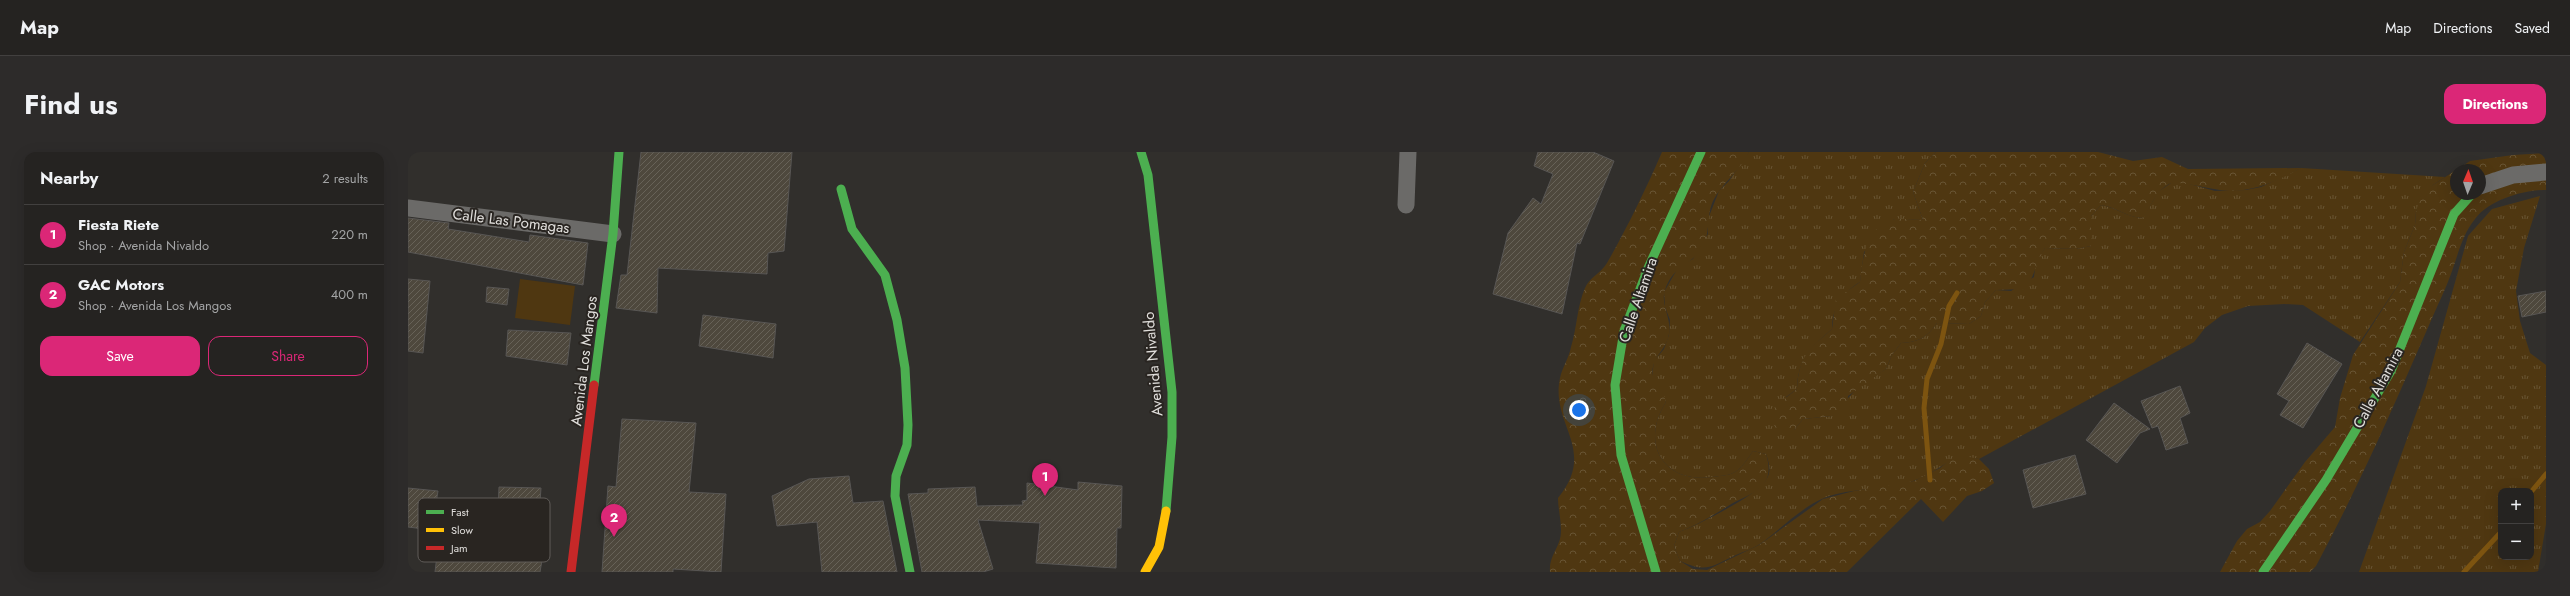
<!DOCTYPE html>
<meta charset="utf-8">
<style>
:root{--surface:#252321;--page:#2d2b2a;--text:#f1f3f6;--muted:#a3a4a5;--line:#42403f;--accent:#db2777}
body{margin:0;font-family:Jost,sans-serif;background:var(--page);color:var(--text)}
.controls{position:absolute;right:12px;bottom:12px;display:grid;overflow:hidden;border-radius:8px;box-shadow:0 4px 16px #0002}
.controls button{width:36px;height:36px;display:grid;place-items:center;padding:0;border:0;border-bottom:1px solid var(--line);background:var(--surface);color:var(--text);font:20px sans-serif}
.compass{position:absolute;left:2042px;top:12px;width:36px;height:36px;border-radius:50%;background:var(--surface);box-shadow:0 4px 16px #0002;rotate:2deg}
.you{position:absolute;left:1171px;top:258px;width:14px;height:14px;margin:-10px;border:3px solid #fff;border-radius:50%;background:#1a73e8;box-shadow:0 0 0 6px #1a73e833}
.badge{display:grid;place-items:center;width:26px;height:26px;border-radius:50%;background:var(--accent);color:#fff;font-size:13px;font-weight:700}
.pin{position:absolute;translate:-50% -33px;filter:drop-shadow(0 1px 2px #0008)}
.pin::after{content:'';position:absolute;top:21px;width:14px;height:12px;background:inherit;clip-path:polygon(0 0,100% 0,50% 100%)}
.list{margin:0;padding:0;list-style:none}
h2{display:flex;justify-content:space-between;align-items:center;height:52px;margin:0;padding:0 16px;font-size:17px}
h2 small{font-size:13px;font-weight:400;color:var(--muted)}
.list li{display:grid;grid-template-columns:26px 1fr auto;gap:12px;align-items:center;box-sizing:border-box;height:60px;padding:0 16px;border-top:1px solid var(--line)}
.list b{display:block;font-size:15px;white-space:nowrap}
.list p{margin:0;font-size:13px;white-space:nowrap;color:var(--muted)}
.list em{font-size:13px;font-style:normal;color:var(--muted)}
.actions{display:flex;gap:8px;padding:12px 16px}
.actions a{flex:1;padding:9px 0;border:1px solid var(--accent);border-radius:12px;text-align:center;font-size:14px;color:var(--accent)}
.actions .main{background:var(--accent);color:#fff}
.map{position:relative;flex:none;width:2138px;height:420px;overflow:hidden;border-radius:12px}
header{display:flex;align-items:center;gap:24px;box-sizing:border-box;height:56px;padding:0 20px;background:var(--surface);border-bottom:1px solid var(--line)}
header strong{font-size:19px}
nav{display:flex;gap:22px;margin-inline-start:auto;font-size:14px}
.intro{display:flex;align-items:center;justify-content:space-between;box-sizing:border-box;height:96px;padding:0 24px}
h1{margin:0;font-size:28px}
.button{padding:10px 18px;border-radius:12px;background:var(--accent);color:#fff;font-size:14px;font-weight:700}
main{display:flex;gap:24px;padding:0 24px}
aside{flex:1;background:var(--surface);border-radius:12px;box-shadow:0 4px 16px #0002}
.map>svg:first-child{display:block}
.grass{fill:url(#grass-tufts);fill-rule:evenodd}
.forest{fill:url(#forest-crowns);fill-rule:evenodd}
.pitch{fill:#4f3711}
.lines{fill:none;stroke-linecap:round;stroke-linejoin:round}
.stream{stroke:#7d5410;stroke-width:5}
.building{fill:url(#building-hatch);stroke:#585654}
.street{stroke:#6b6a68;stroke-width:17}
.fast{stroke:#4caf50;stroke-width:9}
.slow{stroke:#ffc107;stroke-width:9}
.jam{stroke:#c62828;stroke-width:9}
.labels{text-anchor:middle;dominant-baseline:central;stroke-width:4;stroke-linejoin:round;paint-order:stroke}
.street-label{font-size:15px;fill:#e0dedb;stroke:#292521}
.key{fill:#292521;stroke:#605c59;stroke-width:1}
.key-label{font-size:11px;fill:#e0dedb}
</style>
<header>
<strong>Map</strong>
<nav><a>Map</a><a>Directions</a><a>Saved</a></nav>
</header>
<div class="intro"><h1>Find us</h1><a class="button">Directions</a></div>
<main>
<aside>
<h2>Nearby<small>2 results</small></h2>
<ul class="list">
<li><span class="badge">1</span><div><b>Fiesta Riete</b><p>Shop · Avenida Nivaldo</p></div><em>220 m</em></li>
<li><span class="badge">2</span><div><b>GAC Motors</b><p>Shop · Avenida Los Mangos</p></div><em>400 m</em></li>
</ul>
<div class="actions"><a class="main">Save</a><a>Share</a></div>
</aside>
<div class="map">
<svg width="2138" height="420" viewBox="0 0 2138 420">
<defs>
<pattern id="grass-tufts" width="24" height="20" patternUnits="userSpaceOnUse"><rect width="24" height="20" fill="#4f3711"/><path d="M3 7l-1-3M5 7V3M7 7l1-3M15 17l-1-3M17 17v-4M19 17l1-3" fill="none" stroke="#685433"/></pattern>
<pattern id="forest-crowns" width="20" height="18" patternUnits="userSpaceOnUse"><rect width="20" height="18" fill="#4f3711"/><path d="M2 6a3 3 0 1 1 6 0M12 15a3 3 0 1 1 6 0" fill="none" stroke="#685433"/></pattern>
<pattern id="building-hatch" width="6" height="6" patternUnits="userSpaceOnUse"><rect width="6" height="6" fill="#4e483d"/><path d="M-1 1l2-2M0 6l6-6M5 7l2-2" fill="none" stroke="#676258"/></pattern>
</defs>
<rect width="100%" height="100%" fill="#312f2c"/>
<path class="grass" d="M 1341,0 L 1528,0 L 1517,11 L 1505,40 L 1515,68 L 1486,67 L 1456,100 L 1452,130 C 1434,141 1424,156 1424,177 C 1402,196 1390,207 1389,237 L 1378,245 L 1386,278 L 1395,267 L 1424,264 L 1451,234 L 1478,217 L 1484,203 L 1493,191 C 1511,190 1519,185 1529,171 L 1561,172 L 1573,164 L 1577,150 L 1588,138 L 1603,139 L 1626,125 L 1628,109 L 1637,96 L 1668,97 L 1683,94 L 1683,64 L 1693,53 C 1710,56 1718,65 1735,66 L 1750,40 L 1763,31 L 1778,31 L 1807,39 L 1838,38 L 1853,35 L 1893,16 L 2037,25 L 2025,33 L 2008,59 L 2007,73 L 1996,100 L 1992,130 L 1952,190 L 1895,153 L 1876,152 L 1840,154 L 1814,163 L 1797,176 L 1786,190 L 1571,307 C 1538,301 1534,320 1505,329 C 1476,339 1444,335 1416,346 C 1392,356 1372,378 1352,392 C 1343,398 1333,400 1324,405 C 1301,416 1297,420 1272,409 L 1266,394 L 1271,380 C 1288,374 1350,343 1358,328 C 1364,319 1361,311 1358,302 L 1345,299 C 1340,306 1333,318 1325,321 C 1319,324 1310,324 1304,325 C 1254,332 1232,290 1258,250 L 1244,224 L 1246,209 L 1256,197 L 1261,183 L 1262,168 L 1257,155 L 1256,140 L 1271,114 L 1285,107 L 1300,82 L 1300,67 L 1311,39 L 1321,29 Z
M 2132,44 L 2116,96 L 2108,139 L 2112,169 L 2122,201 L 2138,213 L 2138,372 L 2130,420 L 1951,420 L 2018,234 L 2060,84 L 2084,57 ZM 2093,339 L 2123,339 L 2123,405 L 2093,405 Z"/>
<path class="forest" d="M 1254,0 L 1341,0 C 1332,19 1314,31 1305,49 C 1298,64 1303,81 1294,96 C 1283,114 1266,112 1257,138 C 1252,151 1264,167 1261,182 C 1259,194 1252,199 1247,209 C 1245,213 1244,219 1244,223 L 1253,236 L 1258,250 C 1232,290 1254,332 1304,325 C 1310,324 1319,324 1325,321 C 1333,318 1340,306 1345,299 L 1358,302 C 1369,337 1344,340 1320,354 C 1304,364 1289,373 1271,380 L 1266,394 L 1272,409 L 1285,417 L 1299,418 L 1351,393 L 1415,347 L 1446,339 L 1506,329 L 1532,316 L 1543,307 L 1557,304 L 1571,307 L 1581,317 L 1586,331 L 1574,339 L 1559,344 L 1535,370 L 1513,347 L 1439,420 L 1142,420 C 1141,407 1147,401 1151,390 C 1156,377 1150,360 1150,346 C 1190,297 1142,273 1152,226 C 1154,216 1161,206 1163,195 C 1169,176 1169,154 1177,136 C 1181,126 1193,121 1199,111 C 1219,76 1238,37 1254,0 Z
M 1528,0 L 1690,0 L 1725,9 L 1754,5 L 1780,17 L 1893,16 C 1872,28 1847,39 1822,39 C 1808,39 1770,28 1761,32 C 1748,39 1743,53 1736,66 C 1717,65 1711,56 1693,53 L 1683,64 L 1683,94 L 1668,97 L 1637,96 C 1628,110 1627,124 1617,137 L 1588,138 L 1577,150 L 1573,164 L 1561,172 L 1529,171 C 1519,185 1511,190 1493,191 L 1484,203 L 1478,217 L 1440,244 L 1439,259 L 1424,264 L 1395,267 L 1386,278 L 1371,282 L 1364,269 L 1367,254 L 1389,237 C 1391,204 1400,198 1424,177 L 1428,147 L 1452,130 C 1454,107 1459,72 1487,67 C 1496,66 1506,68 1515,68 L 1505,40 L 1517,11 Z
M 2138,1 L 2138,38 C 2115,38 2081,48 2067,67 C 2054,83 2050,103 2043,122 C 2038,136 2031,150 2025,164 C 1988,249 1952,332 1908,414 L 1902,420 L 1812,420 L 1829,389 L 1839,377 L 1852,370 L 1862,359 L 1897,310 L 1927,275 L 1932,246 L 1945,203 L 1992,130 L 1996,100 L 2007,73 L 2008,59 L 2013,44 L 2025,33 L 2062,9 L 2105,3 ZM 2048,18 L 2072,18 L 2072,42 L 2048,42 Z"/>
<path class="pitch" d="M 112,127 L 167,134 L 162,173 L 107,166 Z"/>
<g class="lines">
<path class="stream" d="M 1522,328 L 1516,256 L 1519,227 L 1533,192 L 1541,154 L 1549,141
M 2123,340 L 2138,322
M 2056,420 L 2093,380"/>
</g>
<path class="building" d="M 233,0 L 384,0 L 376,99 L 360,101 L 359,122 L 250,116 L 249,161 L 208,156 L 213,123 L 219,123 Z
M 1130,0 L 1185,0 L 1206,9 L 1172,92 L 1169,91 L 1154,162 L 1085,142 L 1100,81 L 1125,46 L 1133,52 L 1145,22 L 1126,14 Z
M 0,66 L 41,71 L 40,77 L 121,90 L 122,83 L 180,91 L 175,133 L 0,100 Z
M 0,127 L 22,129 L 15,201 L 0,199 Z
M 79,135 L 101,137 L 99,153 L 78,150 Z
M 2138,139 L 2138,160 L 2114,165 L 2110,144 Z
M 295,163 L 368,172 L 365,206 L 291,194 Z
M 100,178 L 163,181 L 159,213 L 98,204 Z
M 1899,191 L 1934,212 L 1895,276 L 1872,263 L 1881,249 L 1869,242 Z
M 1772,234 L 1782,261 L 1772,266 L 1780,291 L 1758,298 L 1750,274 L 1744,276 L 1733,249 Z
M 1706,251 L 1742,277 L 1732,281 L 1709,311 L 1678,288 Z
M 214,267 L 288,271 L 281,340 L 318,342 L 313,420 L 265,417 L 265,420 L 194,420 L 200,334 L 208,335 Z
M 1667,303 L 1678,342 L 1625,356 L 1615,318 Z
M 441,324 L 445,351 L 475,349 L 489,420 L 414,420 L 409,370 L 369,374 L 364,344 L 401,327 Z
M 670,330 L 714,334 L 713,376 L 709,376 L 708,416 L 628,411 L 632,371 L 570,368 L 585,417 L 575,420 L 514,420 L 500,342 L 520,341 L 520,337 L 567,335 L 569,354 L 615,353 L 614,349 L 619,348 L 619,331 L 670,338 Z
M 91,335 L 133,336 L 130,378 L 139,379 L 132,420 L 27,420 L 32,379 L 0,375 L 0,336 L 30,339 L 27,357 L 90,361 Z"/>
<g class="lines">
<path class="street" d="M 2072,34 L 2105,23 L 2138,20
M 998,53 L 1000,0
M 0,56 L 205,82"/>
<path class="fast" d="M 733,0 L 740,23 L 764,240 L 764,285 L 758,359
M 433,37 L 444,77 L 477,123 L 489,168 L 497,216 L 500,273 L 499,293 L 488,324 L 487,344 L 502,420
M 186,233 L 205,82 L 211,0
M 1248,420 L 1213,303 L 1207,233 L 1216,179 L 1240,116 L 1293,0
M 1855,420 L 1918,328 L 1983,219 L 2046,62 L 2064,42"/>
<path class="slow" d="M 737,420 L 751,395 L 758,359"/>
<path class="jam" d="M 163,420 L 186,233"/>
</g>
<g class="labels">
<g class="street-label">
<text transform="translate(103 69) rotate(7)">Calle Las Pomagas</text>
<text transform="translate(1230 148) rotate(-71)">Calle Altamira</text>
<text transform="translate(176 209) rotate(-83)">Avenida Los Mangos</text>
<text transform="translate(745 212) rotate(-95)">Avenida Nivaldo</text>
<text transform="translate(1970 236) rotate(-62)">Calle Altamira</text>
</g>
</g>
<rect x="10" y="346" width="132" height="64" rx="6" class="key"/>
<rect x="18" y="358" width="18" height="4" fill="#4caf50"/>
<rect x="18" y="376" width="18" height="4" fill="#ffc107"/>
<rect x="18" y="394" width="18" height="4" fill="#c62828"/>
<g class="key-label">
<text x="43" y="364">Fast</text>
<text x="43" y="382">Slow</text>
<text x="43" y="400">Jam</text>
</g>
</svg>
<div class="controls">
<button>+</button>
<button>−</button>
</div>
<svg class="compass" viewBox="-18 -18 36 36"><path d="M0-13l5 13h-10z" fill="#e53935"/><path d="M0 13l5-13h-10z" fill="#a3a4a5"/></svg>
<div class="you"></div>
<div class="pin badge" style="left:637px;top:344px">1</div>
<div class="pin badge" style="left:206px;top:385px">2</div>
</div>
</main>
